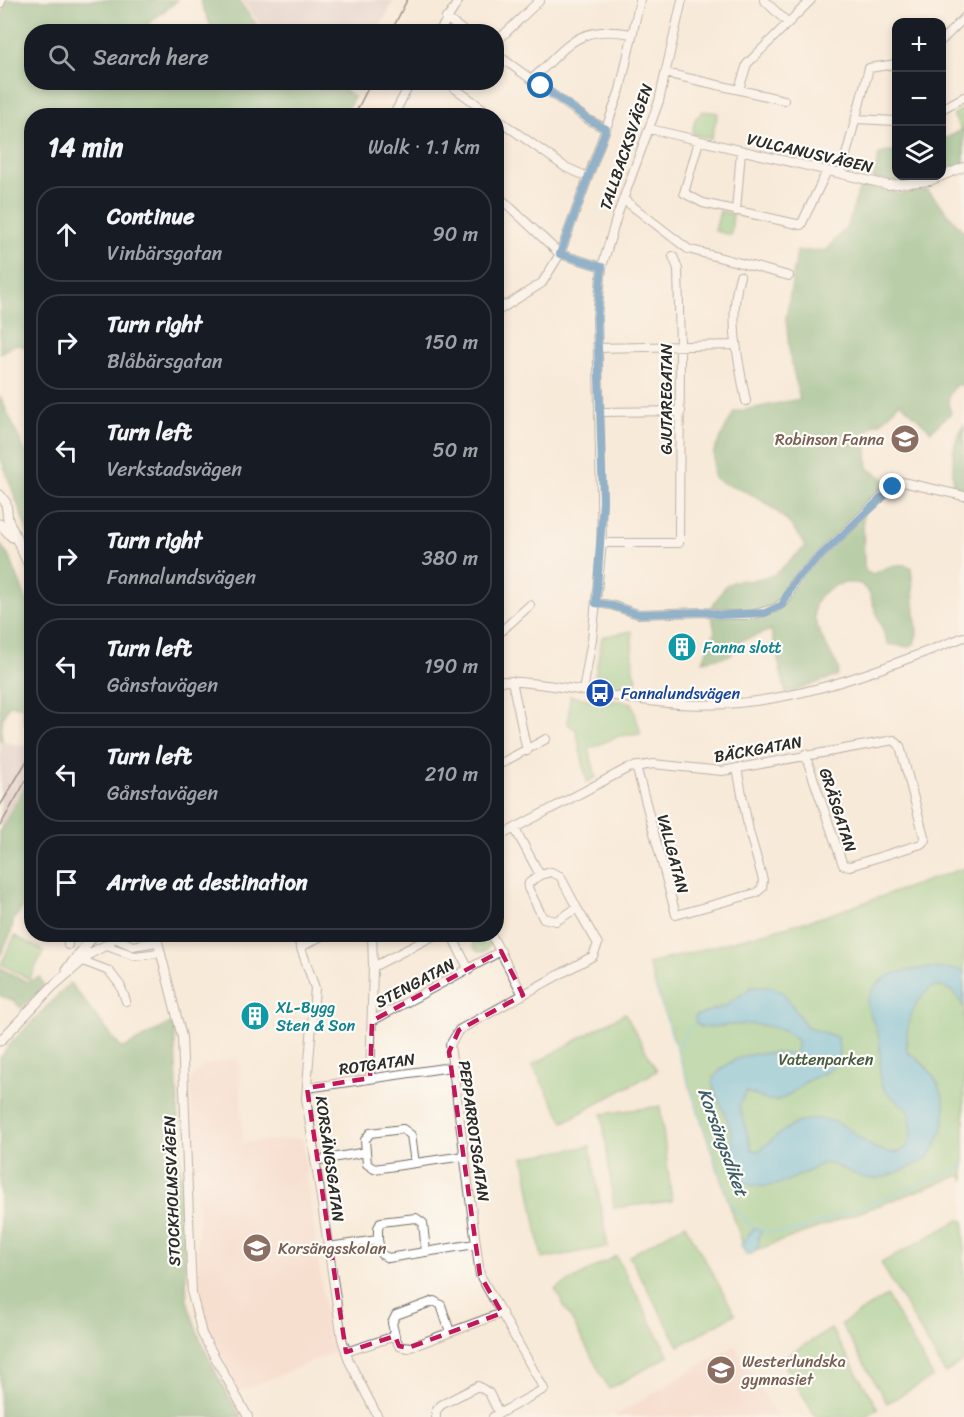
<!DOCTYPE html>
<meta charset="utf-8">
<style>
:root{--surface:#171b24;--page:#20242c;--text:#f1f3f6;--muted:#9ea1a6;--line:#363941}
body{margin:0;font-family:Sriracha,sans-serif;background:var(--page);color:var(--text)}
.controls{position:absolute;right:18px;top:18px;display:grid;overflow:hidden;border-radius:12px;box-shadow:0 3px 9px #0003}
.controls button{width:54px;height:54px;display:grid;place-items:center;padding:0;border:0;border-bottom:2px solid var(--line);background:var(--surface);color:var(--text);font:30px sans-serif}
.stop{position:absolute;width:18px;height:18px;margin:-14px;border:4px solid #1f6fb2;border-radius:50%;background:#fff}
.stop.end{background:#1f6fb2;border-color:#fff;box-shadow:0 2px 6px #0008}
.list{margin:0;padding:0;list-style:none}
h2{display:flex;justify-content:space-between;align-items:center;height:78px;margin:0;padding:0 24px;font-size:26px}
h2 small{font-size:20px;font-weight:400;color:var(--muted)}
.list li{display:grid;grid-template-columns:39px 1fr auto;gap:18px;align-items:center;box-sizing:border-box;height:96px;margin:0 12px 12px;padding:0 12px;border:2px solid var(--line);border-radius:24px}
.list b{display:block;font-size:22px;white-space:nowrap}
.list p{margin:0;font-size:20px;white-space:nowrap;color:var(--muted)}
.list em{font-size:20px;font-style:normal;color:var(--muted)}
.icon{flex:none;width:33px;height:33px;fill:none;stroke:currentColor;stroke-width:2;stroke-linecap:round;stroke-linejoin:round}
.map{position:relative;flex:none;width:964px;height:1417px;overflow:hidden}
.search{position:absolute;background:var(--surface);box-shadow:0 3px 9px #0003;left:24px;top:24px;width:480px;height:66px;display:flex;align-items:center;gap:15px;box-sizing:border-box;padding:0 21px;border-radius:24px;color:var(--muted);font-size:22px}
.panel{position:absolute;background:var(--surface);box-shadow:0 3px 9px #0003;left:24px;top:108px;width:480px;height:834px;border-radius:24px}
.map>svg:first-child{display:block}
.built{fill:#f6d2c4}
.industrial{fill:#d1bfbe}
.green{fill:#88c87f;stroke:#5a7a55;stroke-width:1.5}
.forest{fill:#6eac6e;stroke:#4c6c4c;stroke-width:1.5}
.water{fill:#5bbada;stroke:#437282;stroke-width:1.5}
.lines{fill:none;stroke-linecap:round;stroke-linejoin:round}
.stream{stroke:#5bbada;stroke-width:1.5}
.minor-casing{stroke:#736e68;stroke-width:10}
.major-casing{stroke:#736e68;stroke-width:11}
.minor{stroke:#fff;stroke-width:8}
.major{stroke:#fff;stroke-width:9}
.rail{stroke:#2b2b2b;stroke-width:1.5}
.route{stroke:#1f6fb2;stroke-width:8}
.marked{fill:none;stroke:#c2185b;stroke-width:4.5;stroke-dasharray:12 8;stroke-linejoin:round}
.labels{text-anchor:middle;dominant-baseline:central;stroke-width:4.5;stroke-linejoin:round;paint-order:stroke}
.street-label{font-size:16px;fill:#2b2b2b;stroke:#fdfcf7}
.education-label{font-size:16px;fill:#785e54;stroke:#fdfcf7;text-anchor:start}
.culture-label{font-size:16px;fill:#0d838f;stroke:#fdfcf7;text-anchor:start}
.transit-label{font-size:16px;fill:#164399;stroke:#fdfcf7;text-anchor:start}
.park-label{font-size:16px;fill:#475a44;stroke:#fdfcf7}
.water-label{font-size:18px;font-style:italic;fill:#3c5d68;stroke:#fdfcf7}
</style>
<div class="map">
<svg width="964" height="1417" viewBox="0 0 964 1417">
<rect width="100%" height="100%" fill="#fdfcf7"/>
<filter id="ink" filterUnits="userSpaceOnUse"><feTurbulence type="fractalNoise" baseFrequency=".0167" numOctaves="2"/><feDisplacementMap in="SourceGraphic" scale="12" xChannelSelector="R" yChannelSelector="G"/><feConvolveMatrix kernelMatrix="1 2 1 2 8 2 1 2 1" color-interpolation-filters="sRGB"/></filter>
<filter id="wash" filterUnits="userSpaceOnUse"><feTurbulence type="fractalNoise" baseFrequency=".008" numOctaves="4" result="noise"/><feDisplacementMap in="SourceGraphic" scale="24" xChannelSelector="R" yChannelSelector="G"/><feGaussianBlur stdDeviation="1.35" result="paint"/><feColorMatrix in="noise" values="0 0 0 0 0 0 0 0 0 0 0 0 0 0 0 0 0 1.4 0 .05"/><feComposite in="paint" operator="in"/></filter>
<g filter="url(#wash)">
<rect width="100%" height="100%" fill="#f8ead8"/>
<path class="built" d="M 232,1059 L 239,1060 L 243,1142 L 302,1138 L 328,1333 L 335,1352 L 239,1392 L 204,1322 L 198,1297 L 198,1199 L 192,1150 L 191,1079 L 204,1065 Z
M 735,1345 L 777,1417 L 613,1417 L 650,1395 Z"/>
<path class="industrial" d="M 241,0 L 394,0 L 378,31 L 275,32 L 262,27 Z
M 0,741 L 29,747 L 31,743 L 31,776 L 0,831 Z"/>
<path class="green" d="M 964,108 L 964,127 L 961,129 L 953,115 Z
M 703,111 L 718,113 L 711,139 L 692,134 L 695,119 Z
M 720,211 L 733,214 L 731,235 L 715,231 Z
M 632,631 L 633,671 L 637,677 L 633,696 L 598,691 L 594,682 L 602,637 Z
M 570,696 L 611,703 L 612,700 L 632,703 L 641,734 L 619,736 L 589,749 L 596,777 L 587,782 L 576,730 L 568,724 Z
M 964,868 L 964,1181 L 961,1175 L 746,1254 L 648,964 L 822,917 Z
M 15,936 L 44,951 L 29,979 L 1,964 Z
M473 944a8 8 0 1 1 16 0a8 8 0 1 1-16 0Z
M 625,1013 L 657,1071 L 564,1122 L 532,1065 Z
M 660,1106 L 672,1201 L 614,1208 L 602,1114 Z
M 590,1146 L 608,1247 L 542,1259 L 524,1157 Z
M 959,1220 L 964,1221 L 964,1361 L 945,1373 L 881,1263 Z
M 685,1224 L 735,1314 L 679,1346 L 629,1256 Z
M 616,1256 L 669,1356 L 609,1389 L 555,1289 Z
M 887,1296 L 933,1377 L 887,1403 L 841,1324 Z
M 831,1329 L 878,1409 L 865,1417 L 816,1417 L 781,1359 Z"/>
<path class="forest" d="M 7,0 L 178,0 L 143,28 L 145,31 L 32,32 L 32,82 L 332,82 L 354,97 L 344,115 L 32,116 L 31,349 L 16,344 L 0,353 L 0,21 Z
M 200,0 L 238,0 L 259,28 L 266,31 L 213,31 Z
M 964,129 L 964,163 L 942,174 L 942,140 Z
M 896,150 L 896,176 L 938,176 L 888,182 L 873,179 L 879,154 Z
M 860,186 L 900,194 L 928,190 L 964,232 L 964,386 L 957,384 C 948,394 946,401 951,413 L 931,431 L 900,402 L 882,422 L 872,426 L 866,433 L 868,468 L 883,478 L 888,487 L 863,511 L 864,565 L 866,572 L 872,574 C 885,569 898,560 911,567 L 917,634 L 914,644 L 908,647 L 888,644 L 869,593 L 861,584 C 845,581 838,583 826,591 C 797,608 829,648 839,669 L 837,676 L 786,694 L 771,630 L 730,645 L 732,655 L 703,661 L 715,631 L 710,609 L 726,585 L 738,580 L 749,581 L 774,575 L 805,547 C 794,524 773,506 751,494 C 738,487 727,488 713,477 L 714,451 L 734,412 L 800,399 L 790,357 L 786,319 L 797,251 L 826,250 L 848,225 Z
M 0,396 L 26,454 L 31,452 L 31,541 L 0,456 Z
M 964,426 L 964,493 L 953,489 C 953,470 950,441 964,426 Z
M 0,544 L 10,558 L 31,611 L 31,724 L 24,723 L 22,706 L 10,705 C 1,715 1,729 2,742 L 0,741 Z
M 31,776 L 31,897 L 14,919 L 10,935 L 0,956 L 0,831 Z
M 0,968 L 27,982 L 40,977 L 44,986 L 21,1008 L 13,1000 L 0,996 Z
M 70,983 L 122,1049 L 174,1021 L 187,1300 C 199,1343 218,1379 241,1417 L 0,1417 L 0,1058 L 12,1042 Z"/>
<path class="water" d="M 929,968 L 964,970 L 964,1008 C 958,995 948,984 932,987 C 911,1003 905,1027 907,1052 C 938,1070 954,1105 939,1138 C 936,1144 933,1154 927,1158 C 918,1165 892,1175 880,1178 C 859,1183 844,1164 823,1163 C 800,1176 747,1207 734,1166 C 730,1154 734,1141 730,1129 C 726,1112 715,1098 712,1081 C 730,1052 761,1051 792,1054 L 797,1049 L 797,1041 C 781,1024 753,1023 730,1025 C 721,1025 712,1029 702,1027 L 696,1024 L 695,1016 L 725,1006 L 752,987 L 773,987 L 783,992 L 807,1027 L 837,1037 C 846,1069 827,1070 804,1083 C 797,1088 790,1096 781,1099 C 767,1104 758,1095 746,1092 L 739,1105 L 752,1150 L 758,1151 C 774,1139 792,1120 813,1119 C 850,1117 858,1145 883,1151 C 915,1160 913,1130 908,1109 C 866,1080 885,1081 879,1039 C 877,1027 869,1016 867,1004 C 866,998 871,993 874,988 C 888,971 907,970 929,968 Z
M 754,1228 L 762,1231 L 758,1237 L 759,1245 L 752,1254 L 746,1254 L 741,1245 Z"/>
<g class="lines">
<path class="stream" d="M 654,984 L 730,1204 C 752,1233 771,1238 806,1228 L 964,1167
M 678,1047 L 689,1028 L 696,1023"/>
</g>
</g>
<g filter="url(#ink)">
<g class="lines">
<g class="minor-casing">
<path id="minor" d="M 764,0 L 788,23
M 446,18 L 465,32
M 439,32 L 459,0
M 942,40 L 964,18
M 496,42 L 540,0
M 496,54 L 587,119 L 606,129
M 665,73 L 784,100
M 532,79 C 570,45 577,24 632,34
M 446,82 L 493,116
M 739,89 L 747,64 L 811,0
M 942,109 L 964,97
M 393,116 L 411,82
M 496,118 L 565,167 L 588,177
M 856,119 L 896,121
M 650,129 L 888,185 L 930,181 L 964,167
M 699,141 L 684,193 L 703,203 L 801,225 L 827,171
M 841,174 L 869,68 L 896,64
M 496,194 L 560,254 L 602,267
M 623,199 L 688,249 L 789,276
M 736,211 L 741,151
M 740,276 C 728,317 738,360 746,401
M 496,299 L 504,307
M 496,312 L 542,283 L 560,254 L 620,90 L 640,0
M 598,348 L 735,345
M 601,412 L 681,411
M 602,543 L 679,543 L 680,347 L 678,269 L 673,256
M 596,603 L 611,605 L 638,614 L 705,612 L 721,615 L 752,615 L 776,608 L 787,599 L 795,580 L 898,481 L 964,496
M 496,636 L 530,605
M 496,681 C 557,682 617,700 678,704 C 780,711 871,673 964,637
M 512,681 L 527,751
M 583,691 L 592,639 L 602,543 L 597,317 L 602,267 L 617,216 L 659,101 L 682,0
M 496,766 L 546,739
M 636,766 L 676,915 L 756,893 L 762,888 L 763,880 L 749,831 L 737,768
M 515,829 L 540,875 L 551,872 L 560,876 L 577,908 L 556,921 L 543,918 L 528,888 L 529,883 L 540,875
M 496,838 L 628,768 L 653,764 L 722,771 L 894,740 L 900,746 L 925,840 L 921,844 L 850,866 L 843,865 L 805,754
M 156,934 L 182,1037 L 192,1294 L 202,1334 L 248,1417
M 296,934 L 315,988 L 306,1098 L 342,1339 L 349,1361 L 378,1417
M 451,934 L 469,970
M 491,934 L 523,995
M 112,937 L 133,946 L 156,942
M 68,945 L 69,934
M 107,946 L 135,956 L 159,953
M 301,947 L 325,934
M 83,961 L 109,971 L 120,985 L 126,1001
M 373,967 L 437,934
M 372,1021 L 501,951
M 370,1078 L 373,967 L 372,934
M 307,1088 L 451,1067
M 366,1152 L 367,1164 L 374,1169 L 464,1156
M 315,1161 L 366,1152 L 365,1140 L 370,1133 L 403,1129 L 411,1135 L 415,1163
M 378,1240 L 381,1254 L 388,1258 L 475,1244
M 328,1247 L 378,1240 L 378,1228 L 381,1222 L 416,1218 L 423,1223 L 426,1252
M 395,1336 L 399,1346 L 408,1348 L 502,1313
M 346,1352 L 395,1336 L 392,1323 L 396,1315 L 434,1301 L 441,1305 L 450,1332
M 436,1417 L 436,1411 L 441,1405 L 478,1386 L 489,1393 L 499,1413
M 493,1417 L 544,1389 L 480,1275 L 450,1045 L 459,1030 L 593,956 L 598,944 L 577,908"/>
</g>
<g class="major-casing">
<path id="major" d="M 0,3 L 1,0
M 0,495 L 6,503 L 8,520 L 32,572
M 0,524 L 12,537
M 67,969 L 95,934
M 0,1041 L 54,985 L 91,953 L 110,943 L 112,934"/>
</g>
<use href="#minor" class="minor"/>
<use href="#major" class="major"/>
<path class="rail" d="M 391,32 L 407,0
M 354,116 L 371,82
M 0,806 L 32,752
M 0,826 L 32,770"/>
</g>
</g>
<g class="lines" filter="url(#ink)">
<path class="route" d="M 541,86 L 588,119 L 606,129 L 560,254 L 602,267 L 597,317 L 603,501 L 596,603 L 610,605 L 638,614 L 705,612 L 721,615 L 765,613 L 782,605 L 795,580 L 893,487"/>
</g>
<path d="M0 0H964V1417H0ZM 501,951 L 523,995 L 459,1030 L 449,1052 L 480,1275 L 502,1313 L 408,1348 L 399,1346 L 395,1336 L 346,1352 L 307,1088 L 370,1078 L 372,1021 Z" fill="#f8ead8" fill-opacity=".55" fill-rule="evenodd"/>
<path class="marked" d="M 501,951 L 523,995 L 459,1030 L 449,1052 L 480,1275 L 502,1313 L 408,1348 L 399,1346 L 395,1336 L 346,1352 L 307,1088 L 370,1078 L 372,1021 Z"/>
<defs>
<g id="school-disc" transform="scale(1.5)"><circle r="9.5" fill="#8d6e63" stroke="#fdfcf7"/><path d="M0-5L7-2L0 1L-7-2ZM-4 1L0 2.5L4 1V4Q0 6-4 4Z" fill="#fff"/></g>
<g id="building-disc" transform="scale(1.5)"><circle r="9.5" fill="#0f9aa8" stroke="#fdfcf7"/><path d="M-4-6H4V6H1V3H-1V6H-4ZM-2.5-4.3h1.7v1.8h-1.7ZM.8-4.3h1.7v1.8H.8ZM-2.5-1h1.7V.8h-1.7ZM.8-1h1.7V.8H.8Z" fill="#fff"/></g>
<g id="bus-disc" transform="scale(1.5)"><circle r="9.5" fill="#1a4fb4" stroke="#fdfcf7"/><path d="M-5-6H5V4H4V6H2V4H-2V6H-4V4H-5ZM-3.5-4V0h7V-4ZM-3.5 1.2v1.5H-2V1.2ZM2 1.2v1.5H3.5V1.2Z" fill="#fff"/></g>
</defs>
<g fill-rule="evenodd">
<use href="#school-disc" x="905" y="439"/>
<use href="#building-disc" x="682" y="647"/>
<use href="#bus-disc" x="600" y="693"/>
<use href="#building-disc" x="255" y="1016"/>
<use href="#school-disc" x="257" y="1248"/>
<use href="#school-disc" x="721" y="1370"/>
</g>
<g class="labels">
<g class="street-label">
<text transform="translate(626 147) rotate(-71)">TALLBACKSVÄGEN</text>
<text transform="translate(810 153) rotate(13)">VULCANUSVÄGEN</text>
<text transform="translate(666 399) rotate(-90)">GJUTAREGATAN</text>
<text transform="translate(758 749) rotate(-10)">BÄCKGATAN</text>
<text transform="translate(838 810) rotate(72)">GRÄSGATAN</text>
<text transform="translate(673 854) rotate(75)">VALLGATAN</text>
<text transform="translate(415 983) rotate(-28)">STENGATAN</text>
<text transform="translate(377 1064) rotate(-8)">ROTGATAN</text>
<text transform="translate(474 1131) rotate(82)">PEPPARROTSGATAN</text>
<text transform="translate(330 1159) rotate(82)">KORSÄNGSGATAN</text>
<text transform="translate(172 1191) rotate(-92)">STOCKHOLMSVÄGEN</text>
</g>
<g class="education-label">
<text x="884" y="439" text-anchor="end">Robinson Fanna</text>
<text x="278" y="1248">Korsängsskolan</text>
<text x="742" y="1361">Westerlundska<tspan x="742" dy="18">gymnasiet</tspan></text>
</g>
<g class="culture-label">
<text x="703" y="647">Fanna slott</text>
<text x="276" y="1007">XL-Bygg<tspan x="276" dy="18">Sten &amp; Son</tspan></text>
</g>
<g class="transit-label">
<text x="621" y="693">Fannalundsvägen</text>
</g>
<g class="park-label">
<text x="826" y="1059">Vattenparken</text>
</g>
<g class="water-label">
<text transform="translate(723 1142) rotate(70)">Korsängsdiket</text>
</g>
</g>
</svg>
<div class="controls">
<button>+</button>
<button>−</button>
<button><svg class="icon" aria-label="layers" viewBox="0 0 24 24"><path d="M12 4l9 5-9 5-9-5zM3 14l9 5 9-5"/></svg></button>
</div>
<div class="stop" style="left:541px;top:86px"></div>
<div class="stop end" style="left:893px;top:487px"></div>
<div class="search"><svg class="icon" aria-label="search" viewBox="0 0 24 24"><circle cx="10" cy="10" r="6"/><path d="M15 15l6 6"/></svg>Search here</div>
<section class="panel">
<h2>14 min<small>Walk · 1.1 km</small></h2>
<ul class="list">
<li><svg class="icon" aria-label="ahead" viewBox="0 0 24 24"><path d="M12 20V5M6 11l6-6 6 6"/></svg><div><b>Continue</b><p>Vinbärsgatan</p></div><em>90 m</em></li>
<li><svg class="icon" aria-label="right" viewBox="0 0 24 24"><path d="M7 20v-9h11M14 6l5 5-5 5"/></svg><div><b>Turn right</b><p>Blåbärsgatan</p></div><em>150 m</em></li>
<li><svg class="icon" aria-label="left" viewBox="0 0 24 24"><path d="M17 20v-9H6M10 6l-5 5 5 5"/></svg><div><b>Turn left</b><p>Verkstadsvägen</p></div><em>50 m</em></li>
<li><svg class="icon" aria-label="right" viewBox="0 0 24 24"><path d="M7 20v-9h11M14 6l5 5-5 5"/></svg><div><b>Turn right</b><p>Fannalundsvägen</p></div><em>380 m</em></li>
<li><svg class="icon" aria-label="left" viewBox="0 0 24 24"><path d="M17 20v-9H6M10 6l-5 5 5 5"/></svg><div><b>Turn left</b><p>Gånstavägen</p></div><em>190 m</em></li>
<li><svg class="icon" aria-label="left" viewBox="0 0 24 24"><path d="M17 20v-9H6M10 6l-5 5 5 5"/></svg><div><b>Turn left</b><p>Gånstavägen</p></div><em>210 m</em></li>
<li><svg class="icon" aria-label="arrive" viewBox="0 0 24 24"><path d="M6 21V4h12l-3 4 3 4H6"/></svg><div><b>Arrive at destination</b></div></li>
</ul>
</section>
</div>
